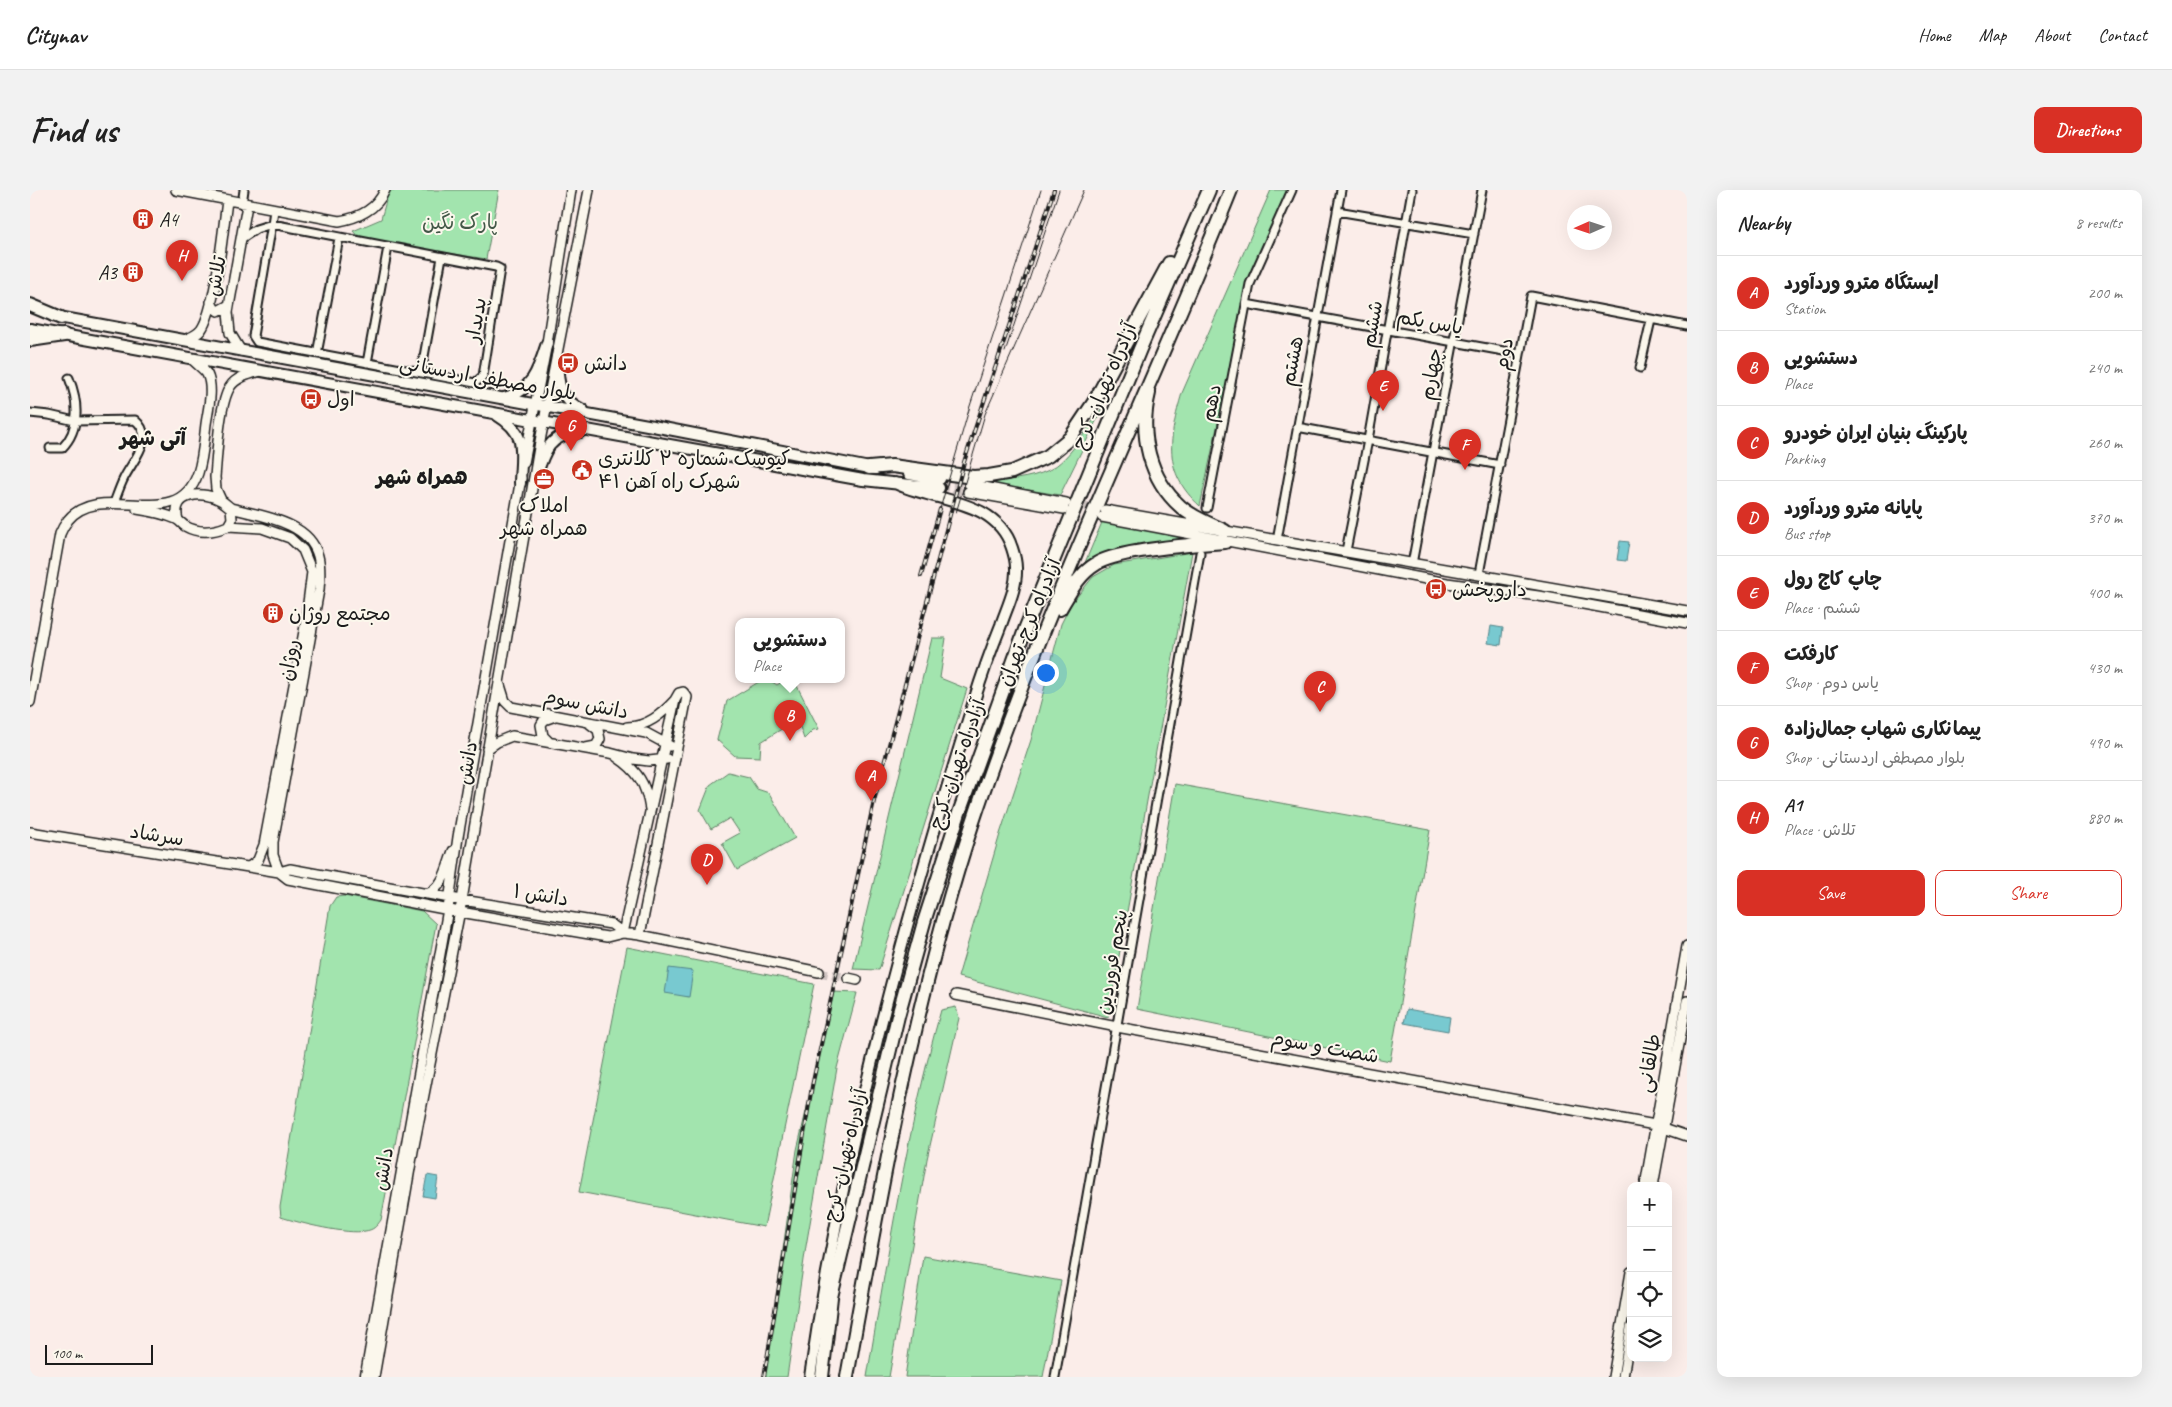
<!DOCTYPE html>
<meta charset="utf-8">
<style>
:root{--surface:#fff;--page:#f2f2f2;--text:#222;--muted:#767676;--line:#e0e0e0;--accent:#d93025}
body{margin:0;font-family:Caveat,"Playpen Sans Arabic",sans-serif;background:var(--page);color:var(--text)}
.controls{position:absolute;right:15px;bottom:15px;display:grid;overflow:hidden;border-radius:10px;box-shadow:0 5px 20px #0002}
.controls button{width:45px;height:45px;display:grid;place-items:center;padding:0;border:0;border-bottom:1px solid var(--line);background:var(--surface);color:var(--text);font:25px sans-serif}
.compass{position:absolute;left:1537px;top:15px;width:45px;height:45px;border-radius:50%;background:var(--surface);box-shadow:0 5px 20px #0002;rotate:267deg}
.scale{position:absolute;left:15px;bottom:12px;width:108px;box-sizing:border-box;padding-left:5px;border:2px solid #1c1c1c;border-top:0;font-size:14px;line-height:18px;white-space:nowrap;color:#1c1c1c;-webkit-text-stroke:4px #fbf7ec;paint-order:stroke}
.you{position:absolute;left:1015px;top:482px;width:18px;height:18px;margin:-12px;border:4px solid #fff;border-radius:50%;background:#1a73e8;box-shadow:0 0 0 8px #1a73e833}
.badge{display:grid;place-items:center;width:32px;height:32px;border-radius:50%;background:var(--accent);color:#fff;font-size:16px;font-weight:700}
.pin{position:absolute;translate:-50% -41px;filter:drop-shadow(0 1px 2px #0008)}
.pin::after{content:'';position:absolute;top:26px;width:18px;height:15px;background:inherit;clip-path:polygon(0 0,100% 0,50% 100%)}
.popup{position:absolute;left:705px;top:428px;width:110px;height:65px;box-sizing:border-box;display:grid;place-content:center;border-radius:10px;background:var(--surface);filter:drop-shadow(0 1px 4px #0005);font-size:16px;white-space:nowrap;color:var(--muted)}
.popup b{font-size:19px;color:var(--text)}
.popup::after{content:'';position:absolute;left:50%;top:100%;margin-left:-10px;border:10px solid transparent;border-top-color:var(--surface)}
.list{margin:0;padding:0;list-style:none}
h2{display:flex;justify-content:space-between;align-items:center;height:65px;margin:0;padding:0 20px;font-size:21px}
h2 small{font-size:16px;font-weight:400;color:var(--muted)}
.list li{display:grid;grid-template-columns:32px 1fr auto;gap:15px;align-items:center;box-sizing:border-box;height:75px;padding:0 20px;border-top:1px solid var(--line)}
.list b{display:block;font-size:19px;white-space:nowrap}
.list p{margin:0;font-size:16px;white-space:nowrap;color:var(--muted)}
.list em{font-size:16px;font-style:normal;color:var(--muted)}
.actions{display:flex;gap:10px;padding:15px 20px}
.actions a{flex:1;padding:11px 0;border:1px solid var(--accent);border-radius:10px;text-align:center;font-size:18px;color:var(--accent)}
.actions .main{background:var(--accent);color:#fff}
.icon{flex:none;width:28px;height:28px;fill:none;stroke:currentColor;stroke-width:2;stroke-linecap:round;stroke-linejoin:round}
.map{position:relative;flex:none;width:1657px;height:1187px;overflow:hidden;border-radius:10px}
header{display:flex;align-items:center;gap:30px;box-sizing:border-box;height:70px;padding:0 25px;background:var(--surface);border-bottom:1px solid var(--line)}
header strong{font-size:24px}
nav{display:flex;gap:28px;margin-inline-start:auto;font-size:18px}
.intro{display:flex;align-items:center;justify-content:space-between;box-sizing:border-box;height:120px;padding:0 30px}
h1{margin:0;font-size:35px}
.button{padding:12px 22px;border-radius:10px;background:var(--accent);color:#fff;font-size:18px;font-weight:700}
main{display:flex;gap:30px;padding:0 30px}
aside{flex:1;background:var(--surface);border-radius:10px;box-shadow:0 5px 20px #0002}
.map>svg:first-child{display:block}
.green{fill:#a2e4ae;stroke:#5f8065}
.water{fill:#78c9d0;stroke:#538488}
.lines{fill:none;stroke-linecap:round;stroke-linejoin:round}
.tertiary-tunnel{stroke:#cec3c0;stroke-width:9;stroke-dasharray:9 4.5;stroke-linecap:butt}
.minor-casing{stroke:#1c1c1c;stroke-width:11}
.tertiary-casing{stroke:#1c1c1c;stroke-width:12}
.secondary-casing{stroke:#1c1c1c;stroke-width:14}
.trunk-casing{stroke:#1c1c1c;stroke-width:16}
.motorway-casing{stroke:#1c1c1c;stroke-width:16}
.minor{stroke:#fbf7ec;stroke-width:7}
.tertiary{stroke:#fbf7ec;stroke-width:9}
.secondary{stroke:#fbf7ec;stroke-width:10}
.trunk{stroke:#fbf7ec;stroke-width:12}
.motorway{stroke:#fbf7ec;stroke-width:12}
.tram{stroke:#1c1c1c;stroke-width:1}
.rail-casing{stroke:#1c1c1c;stroke-width:4}
.rail{stroke:#fbf7ec;stroke-width:2;stroke-dasharray:5.5;stroke-linecap:butt}
.labels{text-anchor:middle;dominant-baseline:central;stroke-width:4;stroke-linejoin:round;paint-order:stroke}
.poi-label{font-size:20px;fill:#1c1c1c;stroke:#fbf7ec;text-anchor:start}
.park-label{font-size:20px;fill:#445848;stroke:#fbf7ec}
.street-label{font-size:20px;fill:#1c1c1c;stroke:#fbf7ec}
.neighbourhood-label{font-size:21px;font-weight:bold;fill:#1c1c1c;stroke:#fbf7ec}
</style>
<header>
<strong>Citynav</strong>
<nav><a>Home</a><a>Map</a><a>About</a><a>Contact</a></nav>
</header>
<div class="intro"><h1>Find us</h1><a class="button">Directions</a></div>
<main>
<div class="map">
<svg width="1657" height="1187" viewBox="0 0 1657 1187">
<rect width="100%" height="100%" fill="#fbede9"/>
<filter id="ink" filterUnits="userSpaceOnUse"><feTurbulence type="fractalNoise" baseFrequency=".02" numOctaves="2"/><feDisplacementMap in="SourceGraphic" scale="10" xChannelSelector="R" yChannelSelector="G"/><feConvolveMatrix kernelMatrix="1 2 1 2 8 2 1 2 1" color-interpolation-filters="sRGB"/></filter>
<g filter="url(#ink)">
<path class="green" d="M 359,0 L 469,0 L 456,69 L 330,49 L 323,41 L 351,29 Z
M 1241,0 L 1258,0 L 1218,94 L 1170,316 C 1132,282 1139,248 1152,203 Z
M 1074,215 L 1030,305 L 955,293 C 976,290 1000,289 1019,280 C 1040,270 1060,234 1074,215 Z
M 1073,330 L 1156,349 L 1075,365 L 1054,375 Z
M 1162,362 L 1078,827 L 928,787 L 970,644 L 1001,550 L 1031,434 L 1041,414 L 1063,387 L 1084,375 Z
M 902,448 L 916,448 L 910,488 L 937,499 L 849,780 L 823,779 Z
M 732,490 L 739,490 L 747,495 L 755,490 L 764,490 L 789,539 L 783,540 L 774,549 L 770,537 L 758,535 L 731,552 L 730,567 L 705,566 L 687,550 L 697,511 Z
M 698,582 L 719,587 L 727,599 L 739,603 L 765,648 L 707,680 L 692,653 L 710,643 L 700,628 L 681,639 L 670,620 L 680,595 Z
M 1145,594 L 1400,640 L 1360,871 L 1107,819 Z
M 314,706 L 392,721 L 406,734 L 351,1030 C 346,1037 343,1040 335,1041 C 318,1045 269,1033 251,1027 L 250,1017 L 300,716 L 306,707 Z
M 597,757 L 784,794 L 734,1037 L 549,1002 Z
M 804,802 L 827,803 L 807,878 L 776,1056 L 757,1187 L 735,1187 L 767,960 Z
M 926,817 L 929,828 L 897,969 L 859,1187 L 837,1187 C 858,1064 877,940 911,820 Z
M 893,1066 L 1031,1091 L 1013,1187 L 875,1187 Z"/>
<path class="water" d="M 1590,351 L 1599,352 L 1596,371 L 1587,370 Z
M 1461,436 L 1473,438 L 1471,455 L 1458,453 Z
M 639,778 L 663,781 L 659,807 L 635,803 Z
M 1377,819 L 1420,827 L 1418,841 L 1374,833 Z
M 397,985 L 408,987 L 405,1008 L 393,1006 Z"/>
<g class="lines">
<path class="tertiary-tunnel" d="M 910,289 L 939,294
M 909,298 L 938,302
M 1041,314 L 1070,319
M 789,782 L 818,788"/>
<g class="minor-casing">
<path id="minor" d="M 212,14 L 214,0
M 1307,21 L 1444,44
M 211,49 L 226,39 L 242,34 L 466,77 L 470,79 L 453,186 L 445,193 L 227,152 L 223,146 L 242,34 L 244,20
M 1216,114 L 1490,164
M 287,164 L 309,48
M 337,173 L 358,57
M 1610,178 L 1621,130
M 391,183 L 412,67
M 0,223 L 19,225 L 45,231 L 105,230 C 126,247 103,270 94,288 C 90,296 87,305 84,313
M 1267,237 L 1470,275
M 20,258 L 32,258 C 51,239 48,210 39,188
M 1177,318 L 1220,94 L 1262,0
M 1247,350 L 1311,0
M 1316,361 L 1338,250 L 1382,0
M 1382,374 L 1452,0
M 1449,384 L 1501,106 L 1657,136
M 1025,1187 L 1170,363"/>
</g>
<g class="tertiary-casing">
<path id="tertiary" d="M 146,0 L 309,31 C 328,28 347,19 355,0
M 181,112 L 184,118 L 188,121 L 199,115
M 154,150 C 161,147 166,146 171,140 C 186,119 193,39 197,11
M 211,161 L 200,143 L 198,122 L 217,15
M 494,273 L 517,153 L 541,0
M 939,294 L 1036,313
M 938,302 L 1034,319
M 191,310 L 186,299 L 185,287 C 187,265 189,214 200,197 C 206,187 220,184 231,181
M 201,318 C 230,326 279,331 288,366 C 291,377 290,389 289,400 L 243,652 L 243,665 L 249,682
M 107,319 C 120,321 134,323 146,329 C 150,331 152,334 155,336 C 169,344 184,342 198,336 L 202,329 L 201,318 C 198,316 195,313 192,311 C 174,300 140,302 148,330
M 1075,320 L 1657,421
M 1072,327 L 1417,393 L 1515,407 L 1657,433
M 198,336 L 232,338 L 260,348 L 273,360 L 282,382 L 275,436 L 234,655 L 228,670 L 219,677
M 470,495 L 475,511 L 481,517 L 616,543 L 640,556
M 0,512 L 30,344 C 32,339 35,334 38,330 C 71,289 148,345 168,283 C 173,268 174,250 176,234 C 178,220 184,198 177,184 C 174,179 165,173 161,168
M 597,537 C 617,537 632,524 645,510
M 520,553 L 513,546 L 511,535 L 514,530 L 525,526
M 556,558 L 566,556 L 570,549 L 568,540 L 559,533
M 457,559 L 467,552 L 482,546 L 580,563 L 603,569 L 619,571 L 637,569
M 587,567 C 608,581 616,594 620,619
M 0,642 L 249,682 L 260,679 L 420,708 L 581,734 L 593,743 L 610,745 L 789,782
M 249,682 L 258,689 L 430,722 L 577,747 L 593,743 L 645,510 L 649,503 L 653,502 L 657,507 L 610,745
M 397,704 C 414,697 417,677 423,661
M 818,788 L 827,790
M 926,805 L 1087,837 L 1625,935 L 1657,946
M 1615,996 L 1657,756
M 1623,996 L 1657,811
M 335,1187 L 418,719 L 428,647 L 491,288
M 344,1187 L 383,961 L 432,710 L 511,246 L 559,0
M 1583,1187 L 1601,1082
M 1593,1187 L 1601,1138"/>
</g>
<g class="secondary-casing">
<path id="secondary" d="M 23,126 L 623,236 L 845,279
M 0,139 L 772,279 L 833,290 L 909,298
M 527,167 C 528,192 527,208 553,220
M 474,208 C 503,201 509,178 517,153
M 467,225 C 498,244 491,260 490,293
M 879,284 L 910,289
M 504,293 C 513,266 516,244 550,242
M 780,1187 C 813,957 874,732 944,511 C 952,485 961,460 971,435 C 977,417 987,398 986,378 C 986,371 984,364 982,358 C 966,308 904,312 865,293"/>
</g>
<g class="trunk-casing">
<path id="trunk" d="M 0,115 L 31,128
M 0,150 L 34,145"/>
</g>
<g class="motorway-casing">
<path id="motorway" d="M 1119,203 C 1109,244 1119,289 1151,317 C 1163,328 1181,334 1195,341
M 839,278 L 862,276 L 943,287 L 959,286 L 982,282 L 1018,266 L 1040,248 L 1064,212 L 1139,73
M 1030,419 C 1040,402 1049,384 1066,374 C 1087,360 1167,354 1195,352
M 792,1187 L 801,1107 L 868,826 L 894,732 L 929,623 L 996,437 L 1110,159 L 1179,0
M 817,1187 C 850,1002 883,815 942,635 C 1013,418 1116,212 1201,0"/>
</g>
<use href="#minor" class="minor"/>
<use href="#tertiary" class="tertiary"/>
<use href="#secondary" class="secondary"/>
<use href="#trunk" class="trunk"/>
<use href="#motorway" class="motorway"/>
<path class="tram" d="M 975,162 L 1029,0
M 910,319 L 940,216 L 1011,0
M 926,323 L 955,224 L 1054,0"/>
<g class="rail-casing">
<path id="rail" d="M 891,386 L 910,319
M 734,1187 L 782,896 L 844,611 L 934,272 L 1024,0"/>
</g>
<use href="#rail" class="rail"/>
</g>
</g>
<defs>
<g id="building-disc" transform="scale(1.125)"><circle r="9.5" fill="#c8321e" stroke="#fbf7ec"/><path d="M-4-6H4V6H1V3H-1V6H-4ZM-2.5-4.3h1.7v1.8h-1.7ZM.8-4.3h1.7v1.8H.8ZM-2.5-1h1.7V.8h-1.7ZM.8-1h1.7V.8H.8Z" fill="#fff"/></g>
<g id="bus-disc" transform="scale(1.125)"><circle r="9.5" fill="#c8321e" stroke="#fbf7ec"/><path d="M-5-6H5V4H4V6H2V4H-2V6H-4V4H-5ZM-3.5-4V0h7V-4ZM-3.5 1.2v1.5H-2V1.2ZM2 1.2v1.5H3.5V1.2Z" fill="#fff"/></g>
<g id="civic-disc" transform="scale(1.125)"><circle r="9.5" fill="#c8321e" stroke="#fbf7ec"/><path d="M-.6-6.5H3V-4.5H.6V-3L4-1V1h2V6H-6V1h2V-1L-.6-3ZM-1.2 2.5V6h2.4V2.5Z" fill="#fff"/></g>
<g id="office-disc" transform="scale(1.125)"><circle r="9.5" fill="#c8321e" stroke="#fbf7ec"/><path d="M-6-3h4V-5.5h4V-3h4V5H-6ZM-1-4.5V-3h2v-1.5ZM-6 0V1H6V0Z" fill="#fff"/></g>
</defs>
<g fill-rule="evenodd">
<use href="#building-disc" x="113" y="29"/>
<use href="#building-disc" x="103" y="82"/>
<use href="#bus-disc" x="538" y="173"/>
<use href="#bus-disc" x="281" y="209"/>
<use href="#civic-disc" x="552" y="280"/>
<use href="#office-disc" x="514" y="289"/>
<use href="#bus-disc" x="1406" y="399"/>
<use href="#building-disc" x="243" y="423"/>
</g>
<g class="labels">
<g class="poi-label">
<text x="129" y="29">A4</text>
<text x="87" y="82" text-anchor="end">A3</text>
<text x="554" y="173">دانش</text>
<text x="297" y="209">اول</text>
<text x="568" y="268">کیوسک شماره ۲ کلانتری<tspan x="568" dy="23">۴۱ شهرک راه آهن</tspan></text>
<text x="514" y="315" text-anchor="middle">املاک<tspan x="514" dy="23">همراه شهر</tspan></text>
<text x="1422" y="399">داروپخش</text>
<text x="259" y="423">مجتمع روژان</text>
</g>
<g class="park-label">
<text x="430" y="32">پارک نگین</text>
</g>
<g class="street-label">
<text transform="translate(186 86) rotate(-80)">تلاش</text>
<text transform="translate(446 130) rotate(-80)">پدیدار</text>
<text transform="translate(1400 132) rotate(10)">یاس یکم</text>
<text transform="translate(1342 134) rotate(-80)">ششم</text>
<text transform="translate(1474 164) rotate(-80)">دوم</text>
<text transform="translate(1262 171) rotate(-79)">هشتم</text>
<text transform="translate(1401 184) rotate(-80)">چهارم</text>
<text transform="translate(458 188) rotate(10)">بلوار مصطفی اردستانی</text>
<text transform="translate(1074 196) rotate(-67)">آزادراه تهران-کرج</text>
<text transform="translate(1181 213) rotate(-79)">دهم</text>
<text transform="translate(999 432) rotate(-68)">آزادراه کرج-تهران</text>
<text transform="translate(259 470) rotate(-80)">روژان</text>
<text transform="translate(556 514) rotate(11)">دانش سوم</text>
<text transform="translate(437 573) rotate(-80)">دانش</text>
<text transform="translate(927 574) rotate(-71)">آزادراه تهران-کرج</text>
<text transform="translate(127 645) rotate(9)">سرشاد</text>
<text transform="translate(511 705) rotate(9)">دانش ۱</text>
<text transform="translate(1082 772) rotate(-80)">پنجم فروردین</text>
<text transform="translate(1295 857) rotate(10)">شصت و سوم</text>
<text transform="translate(1619 873) rotate(-80)">طالقانی</text>
<text transform="translate(815 965) rotate(-77)">آزادراه تهران-کرج</text>
<text transform="translate(353 979) rotate(-80)">دانش</text>
</g>
<g class="neighbourhood-label">
<text x="123" y="248">آتی شهر</text>
<text x="392" y="287">همراه شهر</text>
</g>
</g>
</svg>
<div class="controls">
<button>+</button>
<button>−</button>
<button><svg class="icon" aria-label="locate" viewBox="0 0 24 24"><circle cx="12" cy="12" r="6"/><path d="M12 2v4M12 18v4M2 12h4M18 12h4"/></svg></button>
<button><svg class="icon" aria-label="layers" viewBox="0 0 24 24"><path d="M12 4l9 5-9 5-9-5zM3 14l9 5 9-5"/></svg></button>
</div>
<svg class="compass" viewBox="-18 -18 36 36"><path d="M0-13l5 13h-10z" fill="#e53935"/><path d="M0 13l5-13h-10z" fill="#767676"/></svg>
<div class="scale">100 m</div>
<div class="you"></div>
<div class="pin badge" style="left:841px;top:611px">A</div>
<div class="pin badge" style="left:760px;top:551px">B</div>
<div class="popup"><b>دستشویی</b>Place</div>
<div class="pin badge" style="left:1290px;top:522px">C</div>
<div class="pin badge" style="left:677px;top:695px">D</div>
<div class="pin badge" style="left:1353px;top:221px">E</div>
<div class="pin badge" style="left:1435px;top:280px">F</div>
<div class="pin badge" style="left:541px;top:261px">G</div>
<div class="pin badge" style="left:152px;top:91px">H</div>
</div>
<aside>
<h2>Nearby<small>8 results</small></h2>
<ul class="list">
<li><span class="badge">A</span><div><b>ایستگاه مترو وردآورد</b><p>Station</p></div><em>200 m</em></li>
<li><span class="badge">B</span><div><b>دستشویی</b><p>Place</p></div><em>240 m</em></li>
<li><span class="badge">C</span><div><b>پارکینگ بنیان ایران خودرو</b><p>Parking</p></div><em>260 m</em></li>
<li><span class="badge">D</span><div><b>پایانه مترو وردآورد</b><p>Bus stop</p></div><em>370 m</em></li>
<li><span class="badge">E</span><div><b>چاپ کاج رول</b><p>Place · ششم</p></div><em>400 m</em></li>
<li><span class="badge">F</span><div><b>کارفکت</b><p>Shop · یاس دوم</p></div><em>430 m</em></li>
<li><span class="badge">G</span><div><b>پیمانکاری شهاب جمال‌زاده</b><p>Shop · بلوار مصطفی اردستانی</p></div><em>490 m</em></li>
<li><span class="badge">H</span><div><b>A1</b><p>Place · تلاش</p></div><em>880 m</em></li>
</ul>
<div class="actions"><a class="main">Save</a><a>Share</a></div>
</aside>
</main>
